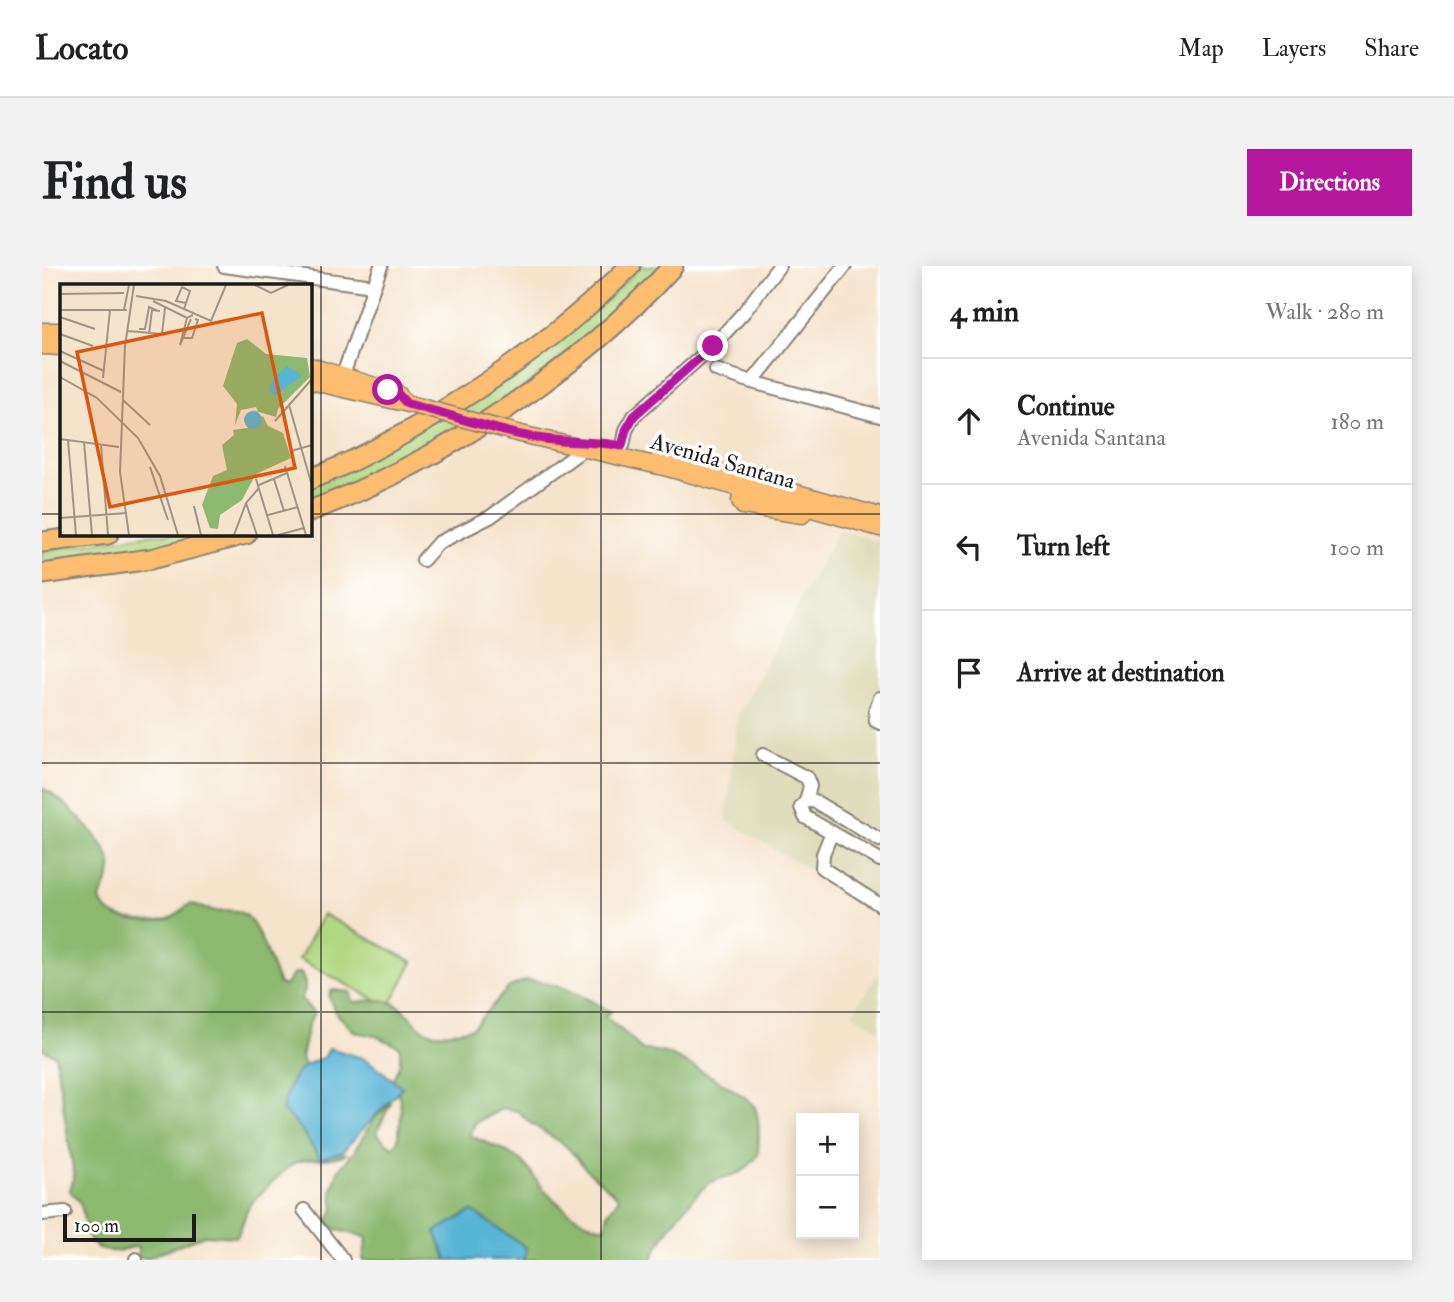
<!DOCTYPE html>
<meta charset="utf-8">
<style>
:root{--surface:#fff;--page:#f2f2f2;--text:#202124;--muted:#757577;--line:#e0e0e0;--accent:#b5179e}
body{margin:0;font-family:"IM FELL Double Pica",serif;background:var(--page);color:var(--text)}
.controls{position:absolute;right:21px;bottom:21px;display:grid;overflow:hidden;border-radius:0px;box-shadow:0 4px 18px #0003}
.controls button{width:63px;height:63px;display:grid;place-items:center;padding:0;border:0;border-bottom:2px solid var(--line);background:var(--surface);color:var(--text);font:35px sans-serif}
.scale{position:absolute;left:21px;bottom:18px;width:133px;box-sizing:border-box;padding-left:7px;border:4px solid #1c1c1c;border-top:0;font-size:19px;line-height:24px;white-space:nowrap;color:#1c1c1c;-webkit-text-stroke:5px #fff;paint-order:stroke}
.stop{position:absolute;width:21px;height:21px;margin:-16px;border:5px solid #b5179e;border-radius:50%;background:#fff}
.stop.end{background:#b5179e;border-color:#fff;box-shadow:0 2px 7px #0008}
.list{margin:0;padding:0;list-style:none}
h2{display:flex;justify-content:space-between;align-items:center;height:91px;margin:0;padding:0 28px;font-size:30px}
h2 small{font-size:23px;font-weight:400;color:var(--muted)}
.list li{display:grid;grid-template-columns:46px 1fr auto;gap:21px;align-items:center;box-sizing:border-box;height:126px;padding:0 28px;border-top:2px solid var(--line)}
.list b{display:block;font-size:26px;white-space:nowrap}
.list p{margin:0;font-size:23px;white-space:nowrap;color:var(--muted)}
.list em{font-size:23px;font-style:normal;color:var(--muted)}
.icon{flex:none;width:38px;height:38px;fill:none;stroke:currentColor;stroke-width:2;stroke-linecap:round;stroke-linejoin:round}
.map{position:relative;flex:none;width:838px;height:994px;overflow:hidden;border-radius:0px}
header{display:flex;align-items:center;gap:42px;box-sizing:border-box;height:98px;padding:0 35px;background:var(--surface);border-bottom:2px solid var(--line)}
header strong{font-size:33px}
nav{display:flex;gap:38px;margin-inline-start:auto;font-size:24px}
.intro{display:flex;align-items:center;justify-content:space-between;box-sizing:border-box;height:168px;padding:0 42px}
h1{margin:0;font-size:49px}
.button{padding:18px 32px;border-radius:0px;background:var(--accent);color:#fff;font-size:24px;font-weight:700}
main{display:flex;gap:42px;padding:0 42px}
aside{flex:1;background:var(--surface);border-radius:0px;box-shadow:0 4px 18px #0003}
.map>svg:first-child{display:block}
.built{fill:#dfddbb}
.green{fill:#b0d781;stroke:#667a4e;stroke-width:2}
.forest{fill:#8cb86f;stroke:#546a46;stroke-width:2;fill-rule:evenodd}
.water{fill:#56b4d4;stroke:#396878;stroke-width:2}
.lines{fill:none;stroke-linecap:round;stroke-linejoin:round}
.minor-casing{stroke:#888074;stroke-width:16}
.major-casing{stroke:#888074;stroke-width:19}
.highway-casing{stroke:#888074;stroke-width:23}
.minor{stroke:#fff;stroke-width:12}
.major{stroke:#fcbd6f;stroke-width:16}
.highway{stroke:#fcbd6f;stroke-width:19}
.major-bridge-casing{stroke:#888074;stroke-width:19;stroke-linecap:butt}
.major-bridge{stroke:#fcbd6f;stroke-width:16}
.route{stroke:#b5179e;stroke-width:9}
.grid{fill:none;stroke:#1c1c1c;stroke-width:2;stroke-opacity:0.55}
.labels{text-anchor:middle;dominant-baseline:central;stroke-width:7;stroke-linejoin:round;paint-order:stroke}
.street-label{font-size:23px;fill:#1c1c1c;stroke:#fff}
.inset-road{fill:none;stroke:#9e9486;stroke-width:2}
.view{fill:#de560d;fill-opacity:0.15;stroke:#de560d;stroke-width:3.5}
.inset-edge{fill:none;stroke:#1c1c1c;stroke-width:3.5}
</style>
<header>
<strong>Locato</strong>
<nav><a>Map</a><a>Layers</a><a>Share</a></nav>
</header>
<div class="intro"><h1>Find us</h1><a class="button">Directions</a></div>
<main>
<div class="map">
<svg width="838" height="994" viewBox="0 0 838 994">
<rect width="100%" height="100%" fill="#fff"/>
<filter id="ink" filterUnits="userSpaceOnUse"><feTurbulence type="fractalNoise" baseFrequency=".0143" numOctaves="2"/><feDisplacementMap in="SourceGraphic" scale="14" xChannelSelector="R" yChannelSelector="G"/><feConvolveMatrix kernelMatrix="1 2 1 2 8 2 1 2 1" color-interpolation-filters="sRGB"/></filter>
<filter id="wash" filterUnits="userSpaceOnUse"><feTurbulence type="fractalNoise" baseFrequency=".00686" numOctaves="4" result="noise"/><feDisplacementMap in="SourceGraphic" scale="28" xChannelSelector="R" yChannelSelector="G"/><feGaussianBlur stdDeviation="1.57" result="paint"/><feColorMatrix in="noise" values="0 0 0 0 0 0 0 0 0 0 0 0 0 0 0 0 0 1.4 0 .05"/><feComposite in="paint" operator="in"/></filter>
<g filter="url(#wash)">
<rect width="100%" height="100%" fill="#f5e4cc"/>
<path class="built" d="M 797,264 L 838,276 L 838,646 L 684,554 L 696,449 Z
M 838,704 L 838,765 L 810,748 Z"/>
<path class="green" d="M 599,0 L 621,0 C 577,42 533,83 484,119 C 418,167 341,203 268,237 L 268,220 L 557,41 Z
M 110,268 L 176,268 L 107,285 L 0,300 L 0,284 Z
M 281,648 L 371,696 L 347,741 L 257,693 Z"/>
<path class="forest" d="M 0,522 C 20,532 65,575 69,598 C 71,609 61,622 58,633 C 62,656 114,660 131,651 C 138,647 141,641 149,638 C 156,640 163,643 170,644 C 179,646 189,642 198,646 C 218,655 227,699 237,718 L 243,720 L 252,707 L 259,707 C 264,717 265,723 259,733 L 272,747 L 266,760 L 259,791 L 288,885 L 304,888 C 283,897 272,890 255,896 C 249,897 210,935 207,941 C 201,951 201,962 194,971 L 162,969 L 104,992 L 96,991 L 96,983 L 94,980 C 70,989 48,989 43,959 C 41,953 42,944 38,938 C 36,933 31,929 28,925 L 32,909 L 13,789 L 0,783 Z
M 485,714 C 515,716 544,731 569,746 L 562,750 L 590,773 L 599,784 C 608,784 617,785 626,788 C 642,795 703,827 712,840 C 719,852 716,876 716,889 C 695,916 694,904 670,916 C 652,926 616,975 610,994 L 483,994 L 394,966 L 405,994 L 321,994 L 325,972 C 311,964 295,970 285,955 L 292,944 L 290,924 L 296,905 L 311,887 L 333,852 L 349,836 L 335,866 L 339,872 L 350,881 L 355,877 C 359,857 363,832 350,815 L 358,797 L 358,781 L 334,770 L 313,766 L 293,746 L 287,731 L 289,725 L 291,724 L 309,726 L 310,734 L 313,736 C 325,735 339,732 351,737 C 367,743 374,764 391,767 C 403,768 418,764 430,762 L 467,721 ZM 461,842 L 476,845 L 487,856 L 525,881 L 546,905 L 577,932 L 566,947 L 563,962 C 538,957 515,939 499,920 C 492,911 487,902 478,894 C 463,883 445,877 428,870 L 433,857 Z"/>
<path class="water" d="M 287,782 L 324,793 L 360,821 L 300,886 L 278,893 L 259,863 L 240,844 C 249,813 251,801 283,791 Z
M 430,945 L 484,981 L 483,994 L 405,994 L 393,966 Z"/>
</g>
<g filter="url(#ink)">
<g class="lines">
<g class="minor-casing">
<path id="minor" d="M 182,0 L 331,20
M 674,104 L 710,116 L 838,150
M 301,109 L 339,0
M 710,116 L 803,0
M 581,180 L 584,164 L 592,150 L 671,80 L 702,46 L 737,0
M 381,294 L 396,277 L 448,251 L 542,183
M 838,432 L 833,446 L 834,455 L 838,457
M 721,489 L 765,512 L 768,520 L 764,535
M 790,566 L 781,588 L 780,602 L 838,639
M 838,574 L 772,535 L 764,535 L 759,541 L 763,551 L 838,594
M 262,944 L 301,994
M 0,948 L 23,946
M 94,993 L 94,994"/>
</g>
<g class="major-casing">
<path id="major" d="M 0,65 L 19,65
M 0,80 L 19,81
M 268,100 L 346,124 L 356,128 L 363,136
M 268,115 L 375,140
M 479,168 L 626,202 L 838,262
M 618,189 L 838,250
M 708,219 L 699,229 L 698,235 L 701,240 L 760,249"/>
</g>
<g class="highway-casing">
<path id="highway" d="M 268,213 C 313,196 356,172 397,147 C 466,105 531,58 588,0
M 268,245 C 400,195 536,105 631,0
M 0,276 L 66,268
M 0,308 L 109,293 L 204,268"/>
</g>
<use href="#minor" class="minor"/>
<use href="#major" class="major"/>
<use href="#highway" class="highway"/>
<g class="major-bridge-casing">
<path id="major-bridge" d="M 375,140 L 479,168"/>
</g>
<use href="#major-bridge" class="major-bridge"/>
</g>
</g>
<g class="lines" filter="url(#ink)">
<path class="route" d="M 346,124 L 356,128 L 365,138 C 413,149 462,169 511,174 C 534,177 557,175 580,180 L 584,164 L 592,150 L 671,80"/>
</g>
<path class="grid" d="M 279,0 L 279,994M 559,0 L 559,994M 0,248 L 19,248M 268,248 L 838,248M 0,497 L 838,497M 0,746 L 838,746"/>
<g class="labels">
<g class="street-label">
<text transform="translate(681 195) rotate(16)">Avenida Santana</text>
</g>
</g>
<g transform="translate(18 18)">
<rect width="252" height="252" fill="#f5e4cc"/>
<path d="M 187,55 L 206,70 L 247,74 L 250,93 L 218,125 L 216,133 L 192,126 L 198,127 L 196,123 L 181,126 L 175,141 L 177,120 L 163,102 L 177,59 ZM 203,132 L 208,142 L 223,149 L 231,174 L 196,190 L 182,216 L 160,231 L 158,245 L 150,244 L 142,221 L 153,192 L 167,186 L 162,161 L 174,151 L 173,146 L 187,144 Z" fill="#8cb86f"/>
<path d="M 227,82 L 242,92 L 214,112 L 209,106 L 213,95 ZM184 136a9 9 0 1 1 18 0a9 9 0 1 1-18 0Z" fill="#56b4d4"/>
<path class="inset-road" d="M 195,1 L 211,9 L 228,1M 0,10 L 64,9M 76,12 L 106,17 L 151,37 L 166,1M 93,17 L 127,34 L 133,31M 124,25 L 130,7 L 122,3 L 116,17 L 126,19M 0,26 L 67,26M 64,26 L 69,1M 0,33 L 35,45M 127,34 L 120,61 L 131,35M 79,45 L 85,45 L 89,23 L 98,27M 68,47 L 102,50 L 105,24M 0,50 L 33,62M 89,50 L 92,26 L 100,27M 124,54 L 132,54 L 138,36 L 135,35M 0,67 L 44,87M 0,77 L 61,108M 0,93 L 37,114 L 78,154 L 100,192 L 118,251M 43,94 L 50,26M 63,116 L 90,141M 229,121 L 252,202M 215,137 L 252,95M 0,155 L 59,163M 8,156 L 16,251M 24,158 L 32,251M 41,161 L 48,251M 231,167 L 252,161M 225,182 L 246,251M 90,183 L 108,236M 196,195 L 213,251M 214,195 L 224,227M 199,201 L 227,189M 186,219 L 197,251M 134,222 L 141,251M 208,231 L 238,223M 0,234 L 67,229M 69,251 L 60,188 L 65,62 L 74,1M 174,251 L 186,219 L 199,204M 218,251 L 244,244"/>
<path class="view" d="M 202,29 L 235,184 L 50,223 L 17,68 Z"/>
<rect width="252" height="252" class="inset-edge"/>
</g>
</svg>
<div class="controls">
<button>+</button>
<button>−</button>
</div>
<div class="scale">100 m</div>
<div class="stop" style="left:346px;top:124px"></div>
<div class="stop end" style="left:671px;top:80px"></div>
</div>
<aside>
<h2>4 min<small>Walk · 280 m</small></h2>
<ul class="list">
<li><svg class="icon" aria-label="ahead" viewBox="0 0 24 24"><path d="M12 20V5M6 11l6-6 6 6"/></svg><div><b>Continue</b><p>Avenida Santana</p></div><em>180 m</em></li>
<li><svg class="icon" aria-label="left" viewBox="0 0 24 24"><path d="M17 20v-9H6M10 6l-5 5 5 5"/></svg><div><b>Turn left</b></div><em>100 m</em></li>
<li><svg class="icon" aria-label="arrive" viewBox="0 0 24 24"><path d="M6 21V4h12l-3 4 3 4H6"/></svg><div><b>Arrive at destination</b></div></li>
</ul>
</aside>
</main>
